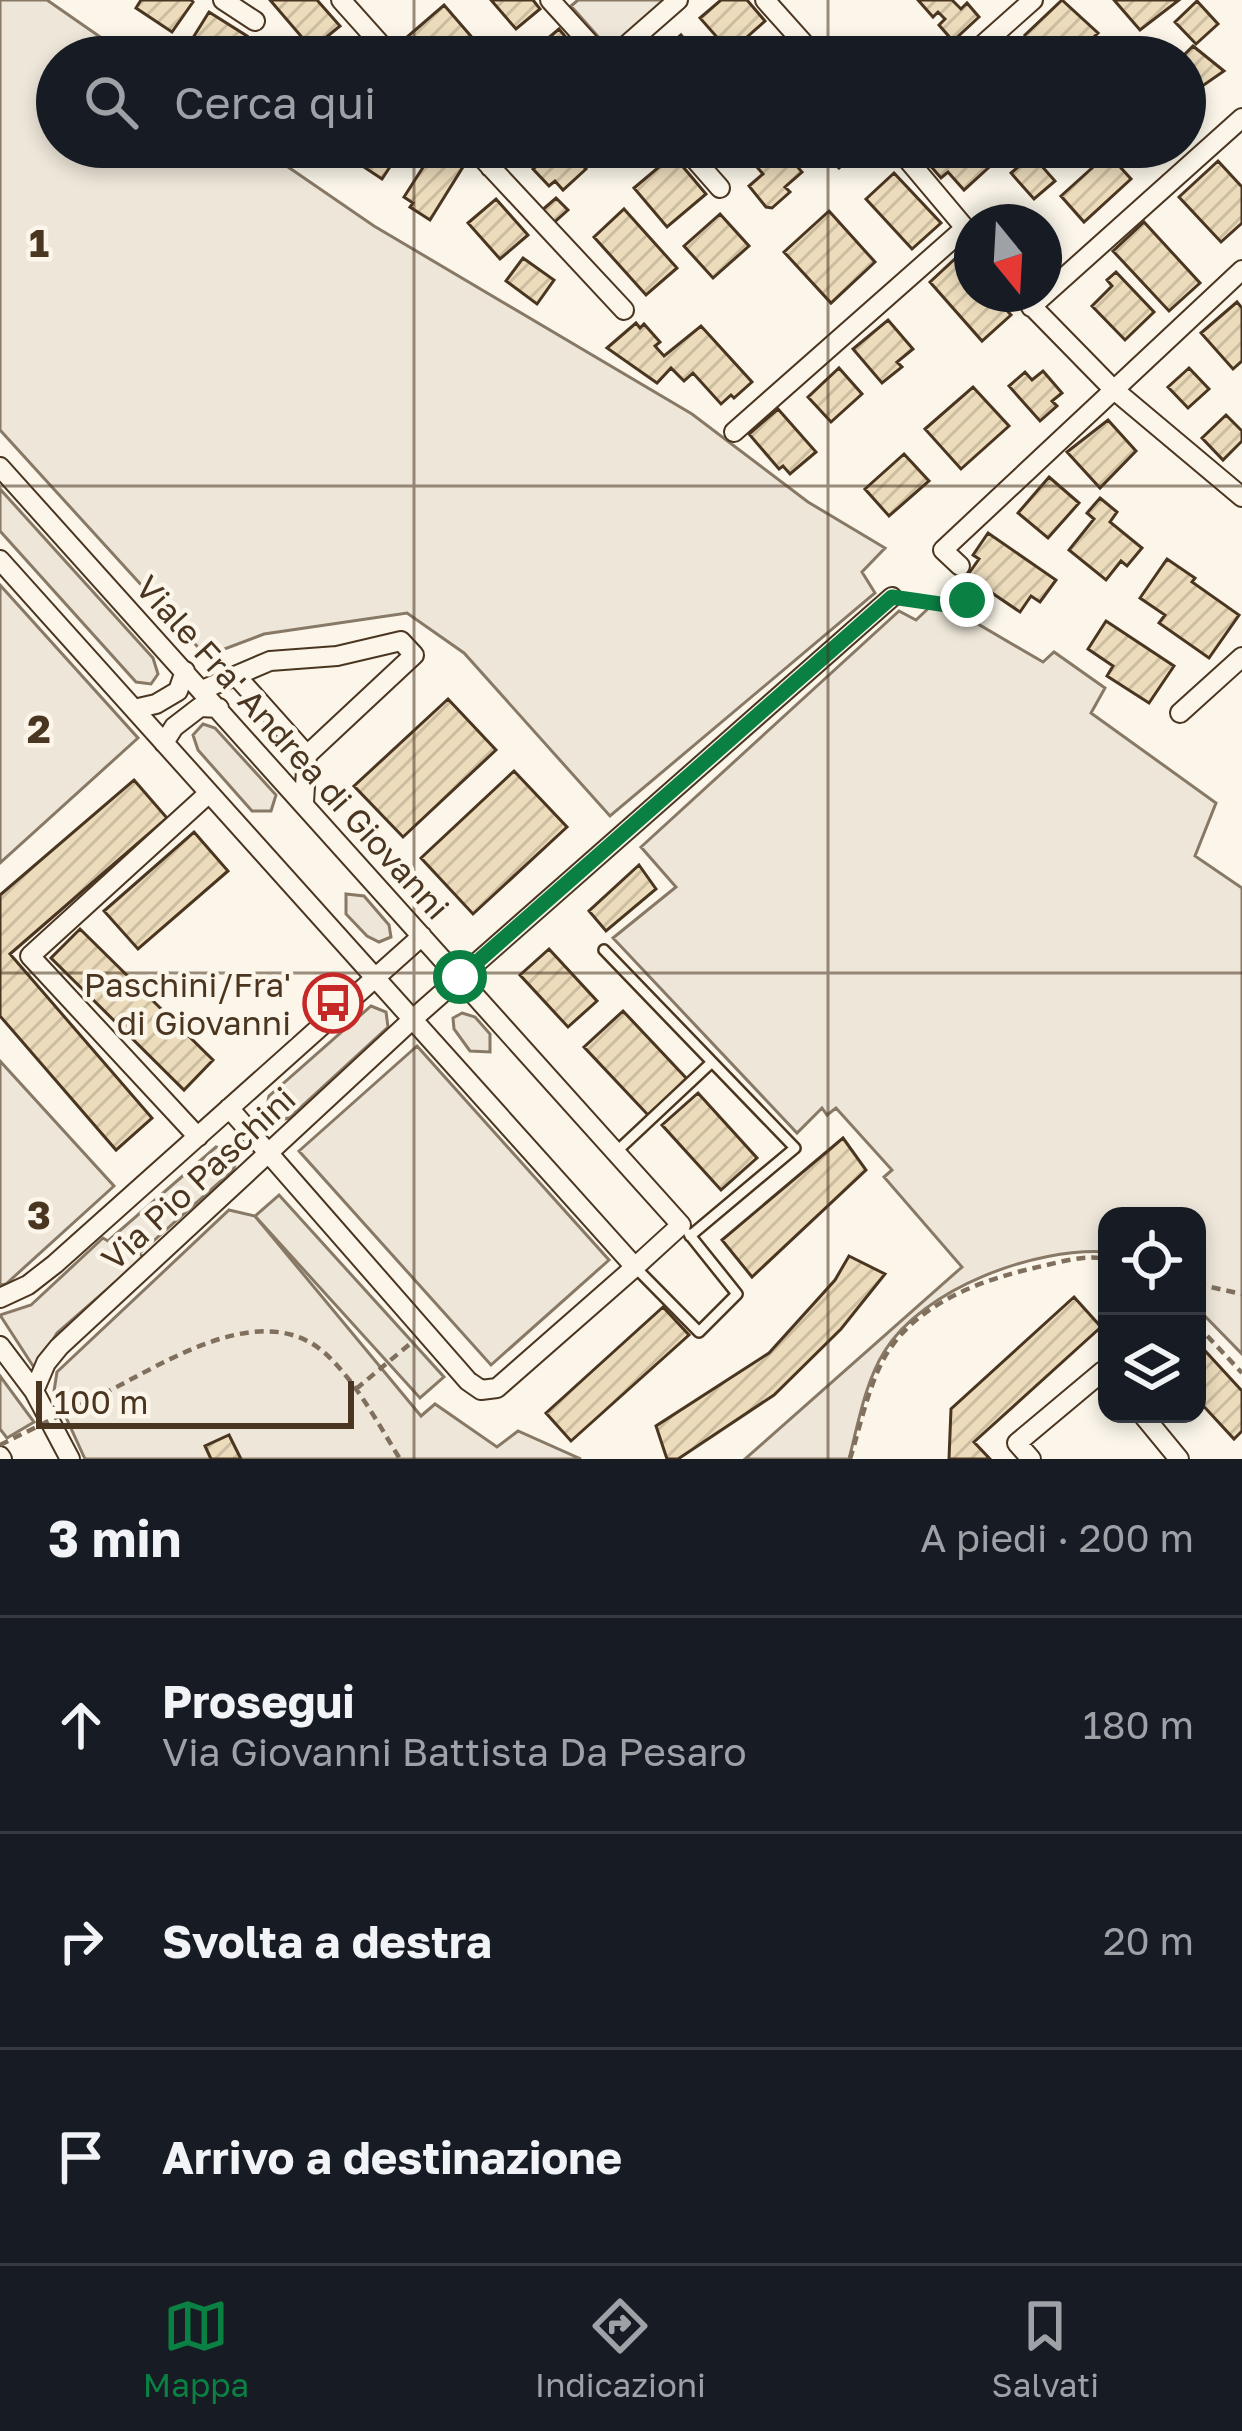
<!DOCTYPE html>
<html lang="it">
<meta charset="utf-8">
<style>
:root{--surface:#171b24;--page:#20242c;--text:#f1f3f6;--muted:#9ea1a6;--line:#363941;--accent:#0b8043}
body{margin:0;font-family:"Golos Text",sans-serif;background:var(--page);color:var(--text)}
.controls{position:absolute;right:36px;bottom:36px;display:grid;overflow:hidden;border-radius:24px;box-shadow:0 6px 18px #0003}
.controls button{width:108px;height:108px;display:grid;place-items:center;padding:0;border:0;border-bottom:3px solid var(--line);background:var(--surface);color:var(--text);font:60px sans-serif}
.compass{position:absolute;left:954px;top:204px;width:108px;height:108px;border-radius:50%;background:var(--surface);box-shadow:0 6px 18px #0003;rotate:162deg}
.scale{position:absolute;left:36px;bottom:30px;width:318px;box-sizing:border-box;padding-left:12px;border:6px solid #4a3520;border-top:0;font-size:33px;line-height:42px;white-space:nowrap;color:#4a3520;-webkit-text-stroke:9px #fbf6e9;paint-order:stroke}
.stop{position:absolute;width:36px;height:36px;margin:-27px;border:9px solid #0b8043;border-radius:50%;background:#fff}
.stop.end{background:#0b8043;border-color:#fff;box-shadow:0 3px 12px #0008}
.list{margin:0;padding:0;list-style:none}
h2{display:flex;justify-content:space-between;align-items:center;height:156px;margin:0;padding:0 48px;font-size:51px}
h2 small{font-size:39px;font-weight:400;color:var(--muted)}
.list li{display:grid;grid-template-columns:78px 1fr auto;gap:36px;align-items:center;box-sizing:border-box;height:216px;padding:0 48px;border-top:3px solid var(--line)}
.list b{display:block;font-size:45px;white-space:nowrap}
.list p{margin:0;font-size:39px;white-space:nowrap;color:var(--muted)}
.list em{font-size:39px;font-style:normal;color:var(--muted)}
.icon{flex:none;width:66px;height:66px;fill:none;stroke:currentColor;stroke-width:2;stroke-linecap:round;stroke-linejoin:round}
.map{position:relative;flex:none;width:1242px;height:1459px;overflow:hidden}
.search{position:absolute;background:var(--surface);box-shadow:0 6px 18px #0003;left:36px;right:36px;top:36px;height:132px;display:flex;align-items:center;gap:30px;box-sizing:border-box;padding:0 42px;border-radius:66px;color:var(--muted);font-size:45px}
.sheet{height:804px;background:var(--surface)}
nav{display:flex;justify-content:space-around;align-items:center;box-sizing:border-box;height:168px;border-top:3px solid var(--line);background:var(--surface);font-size:33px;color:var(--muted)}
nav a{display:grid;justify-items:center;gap:6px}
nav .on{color:var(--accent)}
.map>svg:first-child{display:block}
.green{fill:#ede6d9;stroke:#887966;stroke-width:3}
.parking{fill:#ede7d9;stroke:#887966;stroke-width:3}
.building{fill:url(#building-hatch);stroke:#4a3520;stroke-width:3}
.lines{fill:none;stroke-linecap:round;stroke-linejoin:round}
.service-casing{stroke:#4a3520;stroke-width:14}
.minor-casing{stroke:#4a3520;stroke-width:22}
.path{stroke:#7f6f5c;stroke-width:4.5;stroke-dasharray:9 6;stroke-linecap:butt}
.service{stroke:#fbf6e9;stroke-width:9}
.minor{stroke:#fbf6e9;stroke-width:18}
.path-bridge{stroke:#7f6f5c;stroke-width:4.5;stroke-dasharray:9 6;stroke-linecap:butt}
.route{stroke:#0b8043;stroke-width:15}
.grid{fill:none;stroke:#4a3520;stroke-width:3;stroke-opacity:0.55}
.labels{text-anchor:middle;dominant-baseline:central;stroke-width:9;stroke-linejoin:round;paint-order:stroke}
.street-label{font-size:33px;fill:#4a3520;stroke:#fbf6e9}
.poi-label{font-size:33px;fill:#4a3520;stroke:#fbf6e9;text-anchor:end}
.grid-label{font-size:39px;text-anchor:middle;font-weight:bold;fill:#4a3520;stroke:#fbf6e9;stroke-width:9;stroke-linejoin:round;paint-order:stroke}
</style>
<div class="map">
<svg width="1242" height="1459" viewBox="0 0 1242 1459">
<defs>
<pattern id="building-hatch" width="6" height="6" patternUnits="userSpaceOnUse" patternTransform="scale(3)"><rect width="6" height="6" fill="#ecdcbc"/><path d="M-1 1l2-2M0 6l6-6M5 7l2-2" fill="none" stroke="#ccbda1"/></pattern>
</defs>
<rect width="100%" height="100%" fill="#fbf6e9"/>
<path class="green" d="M 0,0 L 47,0 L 129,57 L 57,57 L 57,147 L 259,147 L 374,226 L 692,414 L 808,502 L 885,548 L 862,572 L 875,593 L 610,816 L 464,653 L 407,613 L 264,634 L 206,656 L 0,430 Z
M 578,0 L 663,0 L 665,3 L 610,50 L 571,6 Z
M 0,489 L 153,658 L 158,674 L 151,684 L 136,682 L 0,531 Z
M 0,585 L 138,738 L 0,863 Z
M 932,605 L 954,610 L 1043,662 L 1054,652 L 1105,688 L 1091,713 L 1216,803 L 1195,856 L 1242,888 L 1242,1354 L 1197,1308 L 1197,1216 L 1107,1216 L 1107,1252 C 1036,1247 923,1288 884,1352 C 865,1383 858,1424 849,1459 L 745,1459 L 962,1267 L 884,1177 L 892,1170 L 836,1108 L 827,1115 L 822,1108 L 797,1133 L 613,938 L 676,887 L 641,847 L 899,611 L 916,620 Z
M 203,724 L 215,728 L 276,795 L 271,811 L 252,811 L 198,750 L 193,735 Z
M 346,894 L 364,896 L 389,925 L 391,937 L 379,942 L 367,936 L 346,914 Z
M 371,1006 L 386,1012 L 388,1027 L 289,1118 L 275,1121 L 266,1111 L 269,1096 Z
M 462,1013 L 475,1017 L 490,1034 L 490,1052 L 470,1051 L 454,1029 L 453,1018 Z
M 417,1046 L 609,1260 L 491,1365 L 299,1151 Z
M 0,1061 L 114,1186 L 6,1284 L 0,1285 Z
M 216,1147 L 233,1151 L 236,1163 L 233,1170 L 140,1253 L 143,1258 L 57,1333 L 35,1369 L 0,1315 L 31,1305 L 103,1238 L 108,1241 Z
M 229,1210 L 255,1216 L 421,1416 L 435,1404 L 497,1447 L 518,1431 L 581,1459 L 85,1459 L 54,1391 L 57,1372 Z
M 0,1376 L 34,1422 L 7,1438 L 0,1429 Z"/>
<path class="parking" d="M 279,1195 L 444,1377 L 420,1398 L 255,1216 Z"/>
<path class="building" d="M 141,0 L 191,0 L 193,2 L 172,32 L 136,8 Z
M 270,0 L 317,0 L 340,26 L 312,49 Z
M 491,0 L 533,0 L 540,9 L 516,29 Z
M 721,0 L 747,0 L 765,21 L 730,52 L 700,18 Z
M 918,0 L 952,0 L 961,9 L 967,3 L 979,17 L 953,41 L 939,25 L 945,19 L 938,12 L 933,17 Z
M 1062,0 L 1098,33 L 1073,57 L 1046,57 L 1025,35 Z
M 1114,0 L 1179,0 L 1140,30 Z
M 1197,1 L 1218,24 L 1196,44 L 1175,22 Z
M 444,5 L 489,57 L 422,57 L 406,38 Z
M 209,12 L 247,36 L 233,57 L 181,57 Z
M 559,29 L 582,57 L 526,57 Z
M 681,35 L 700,57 L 662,57 L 667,53 L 664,50 Z
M 768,39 L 784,57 L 759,57 L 755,51 Z
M 1193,46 L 1224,71 L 1188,96 L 1182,57 Z
M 359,147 L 403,147 L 382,179 L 352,159 Z
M 436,147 L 454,147 L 466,162 L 430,220 L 410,207 L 413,203 L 404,197 Z
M 558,147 L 565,147 L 586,169 L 563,190 L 555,181 L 549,186 L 533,169 Z
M 780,147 L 802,172 L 785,187 L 790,192 L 772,208 L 766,207 L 749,186 L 763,174 L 756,166 Z
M 814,147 L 861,147 L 839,168 Z
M 914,147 L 987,147 L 998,159 L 964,190 L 948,172 L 941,178 Z
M 1089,147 L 1102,147 L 1131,179 L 1084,222 L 1061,196 L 1092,168 L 1080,155 Z
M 673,155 L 706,194 L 667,227 L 634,188 Z
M 1032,155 L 1055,181 L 1034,199 L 1011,173 Z
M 1218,161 L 1242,187 L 1242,223 L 1221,242 L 1179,197 Z
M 894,173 L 941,223 L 912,249 L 866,199 Z
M 556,198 L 568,210 L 551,225 L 540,212 Z
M 496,199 L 528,235 L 500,259 L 468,223 Z
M 624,209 L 677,268 L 646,295 L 594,237 Z
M 829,211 L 875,262 L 831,303 L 784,252 Z
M 720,214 L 749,246 L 713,278 L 684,246 Z
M 1144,222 L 1200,283 L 1169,311 L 1113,251 Z
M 958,256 L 972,272 L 972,294 L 992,294 L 1011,315 L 982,341 L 930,282 Z
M 523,258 L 554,280 L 537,304 L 506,281 Z
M 1116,272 L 1154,312 L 1125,340 L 1092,306 L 1112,286 L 1107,280 Z
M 1237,302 L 1242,308 L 1242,361 L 1233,369 L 1201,333 Z
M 888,320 L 913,349 L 897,362 L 902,367 L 882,383 L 853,349 Z
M 636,323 L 640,328 L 644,324 L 660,342 L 655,346 L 664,356 L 701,326 L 752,382 L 734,398 L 731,395 L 721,404 L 693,373 L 684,381 L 671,368 L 657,383 L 607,348 Z
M 839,368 L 862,394 L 831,422 L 808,397 Z
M 1189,368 L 1209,389 L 1188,408 L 1168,387 Z
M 1043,371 L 1062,393 L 1052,401 L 1057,406 L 1040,421 L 1009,386 L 1025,372 L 1032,380 Z
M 973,387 L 1009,426 L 961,469 L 925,429 Z
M 778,409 L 816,452 L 790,474 L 783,466 L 779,469 L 749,434 Z
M 1226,415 L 1242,431 L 1242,441 L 1223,460 L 1202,438 Z
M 1108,420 L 1136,451 L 1100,488 L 1067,452 Z
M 904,454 L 929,481 L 889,516 L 865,489 Z
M 1049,477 L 1079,503 L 1048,538 L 1018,513 Z
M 1100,498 L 1117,512 L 1110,522 L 1142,548 L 1127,566 L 1121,561 L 1106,580 L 1069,550 L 1094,519 L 1087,513 Z
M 988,533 L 1056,580 L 1040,602 L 1031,596 L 1020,612 L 967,576 L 979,559 L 973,555 Z
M 1167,559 L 1195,578 L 1192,582 L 1239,615 L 1209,658 L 1159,623 L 1165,615 L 1140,598 Z
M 1106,621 L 1174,666 L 1149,703 L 1107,676 L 1113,666 L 1088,649 Z
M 448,699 L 496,750 L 403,837 L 354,786 Z
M 514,771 L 567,827 L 473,914 L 421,858 Z
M 134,780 L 167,818 L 10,954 L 152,1118 L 116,1150 L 0,1016 L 0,895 Z
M 194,832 L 228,871 L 138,949 L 104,911 Z
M 639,865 L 656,889 L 606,931 L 589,911 Z
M 80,929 L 213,1060 L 184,1090 L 51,958 Z
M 549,949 L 597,1001 L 568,1027 L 520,975 Z
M 623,1011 L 687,1079 L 648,1115 L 584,1047 Z
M 698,1093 L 757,1158 L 721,1190 L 662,1125 Z
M 843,1138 L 866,1170 L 752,1277 L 722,1240 Z
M 849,1256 L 885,1274 L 841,1329 L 774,1395 L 678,1459 L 667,1459 L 656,1426 L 769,1353 L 835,1280 Z
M 1074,1297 L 1101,1327 L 974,1442 L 990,1459 L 949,1459 L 951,1409 Z
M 663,1307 L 689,1335 L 571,1441 L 546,1413 Z
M 1197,1342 L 1242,1391 L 1242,1431 L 1234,1439 L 1197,1399 Z
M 229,1435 L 241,1459 L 211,1459 L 205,1446 Z"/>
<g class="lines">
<g class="service-casing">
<path id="service" d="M 604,950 L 795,1148 L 690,1236
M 616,1152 L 712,1062
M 635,1267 L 699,1332 L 737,1294 L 689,1234"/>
</g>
<g class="minor-casing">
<path id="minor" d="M 223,0 L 255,21
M 341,0 L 392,57
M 550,0 L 602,57
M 765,0 L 816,57
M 613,57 L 678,0
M 969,57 L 1033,0
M 472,147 L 624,310
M 684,147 L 720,188
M 897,147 L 971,235
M 490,167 L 512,147
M 1020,294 L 1112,388 L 1242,497
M 1031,307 L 1242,118
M 734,432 L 965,228
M 0,467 L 681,1225 L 635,1267 L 0,560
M 960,566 L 943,550 L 1242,270
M 238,678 L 307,755
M 202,690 L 270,661 L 337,656 L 401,641 L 414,655 L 307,755 L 304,802
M 134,709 L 156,704 L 178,691 L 185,671
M 1180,713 L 1242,657
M 164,743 L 174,727 L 200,707 L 219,708
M 229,1108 L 468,1381 L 481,1390 L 497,1388 L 635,1267
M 198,1137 L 30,956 L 209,793
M 0,1298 L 28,1285 L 55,1264 L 422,936
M 0,1346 L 34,1391 L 70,1459
M 34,1391 L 46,1363 L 59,1347 L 414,1018 L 892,597
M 1142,1414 L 1179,1459
M 0,1456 L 2,1459
M 1031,1459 L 1017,1443 L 1103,1371 L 1107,1375"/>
</g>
<path class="path" d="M 909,599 L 954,606 L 967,600 L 969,581
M 1197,1284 L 1242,1294
M 1197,1325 L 1242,1373
M 356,1389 L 411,1343
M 103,1394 C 167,1362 269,1292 332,1360 C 360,1389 379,1425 400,1459
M 850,1459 C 860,1427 867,1392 882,1362 C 911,1306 977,1281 1034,1268 C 1057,1263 1084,1254 1107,1259"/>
<use href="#service" class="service"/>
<use href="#minor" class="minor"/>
<path class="path-bridge" d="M 0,1445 L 103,1394"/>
</g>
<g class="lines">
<path class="route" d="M 460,977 L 892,597 L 954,606 L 967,600"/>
</g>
<path class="grid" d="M 414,0 L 414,57M 828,0 L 828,57M 414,147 L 414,1459M 828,147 L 828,1459M 0,486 L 1242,486M 0,973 L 1242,973"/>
<defs>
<g id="bus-ring" transform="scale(3)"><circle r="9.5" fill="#fbf6e9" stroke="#c62828" stroke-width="1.5"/><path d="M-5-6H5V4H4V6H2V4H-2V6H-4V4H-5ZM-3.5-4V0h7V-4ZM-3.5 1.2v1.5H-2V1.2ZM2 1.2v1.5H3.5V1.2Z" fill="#c62828"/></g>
</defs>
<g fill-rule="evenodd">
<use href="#bus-ring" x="333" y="1003"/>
</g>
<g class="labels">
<g class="street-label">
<text transform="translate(293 747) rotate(48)">Viale Fra' Andrea di Giovanni</text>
<text transform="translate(198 1178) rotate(-43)">Via Pio Paschini</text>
</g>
<g class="poi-label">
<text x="291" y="984">Paschini/Fra'<tspan x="291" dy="38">di Giovanni</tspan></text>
</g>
</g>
<g class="grid-label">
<text x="39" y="257">1</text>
<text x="39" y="743">2</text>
<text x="39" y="1229">3</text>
</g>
</svg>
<div class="controls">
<button><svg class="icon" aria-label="locate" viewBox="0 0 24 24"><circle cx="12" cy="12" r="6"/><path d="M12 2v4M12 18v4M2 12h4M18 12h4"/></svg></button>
<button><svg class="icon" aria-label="layers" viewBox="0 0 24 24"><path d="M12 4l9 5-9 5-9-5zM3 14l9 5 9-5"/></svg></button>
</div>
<svg class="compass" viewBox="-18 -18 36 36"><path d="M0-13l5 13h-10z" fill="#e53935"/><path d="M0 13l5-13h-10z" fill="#9ea1a6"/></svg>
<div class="scale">100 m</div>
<div class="stop" style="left:460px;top:977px"></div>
<div class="stop end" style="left:967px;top:600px"></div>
<div class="search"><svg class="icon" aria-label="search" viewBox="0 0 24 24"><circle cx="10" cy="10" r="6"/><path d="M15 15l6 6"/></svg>Cerca qui</div>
</div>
<section class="sheet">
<h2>3 min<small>A piedi · 200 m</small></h2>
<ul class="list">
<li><svg class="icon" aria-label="ahead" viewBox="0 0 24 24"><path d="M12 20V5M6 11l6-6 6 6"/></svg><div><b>Prosegui</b><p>Via Giovanni Battista Da Pesaro</p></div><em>180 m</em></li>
<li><svg class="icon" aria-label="right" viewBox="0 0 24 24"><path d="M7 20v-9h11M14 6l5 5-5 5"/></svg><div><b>Svolta a destra</b></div><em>20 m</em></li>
<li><svg class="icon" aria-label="arrive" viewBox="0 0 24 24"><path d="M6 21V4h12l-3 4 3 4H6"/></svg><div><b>Arrivo a destinazione</b></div></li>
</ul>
</section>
<nav>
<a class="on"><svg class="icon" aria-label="map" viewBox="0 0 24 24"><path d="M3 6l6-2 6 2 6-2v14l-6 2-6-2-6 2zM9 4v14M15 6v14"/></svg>Mappa</a>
<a><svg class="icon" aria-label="directions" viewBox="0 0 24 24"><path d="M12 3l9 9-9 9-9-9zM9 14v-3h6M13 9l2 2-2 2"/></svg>Indicazioni</a>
<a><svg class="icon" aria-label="saved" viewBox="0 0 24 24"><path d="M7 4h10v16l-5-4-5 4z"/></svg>Salvati</a>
</nav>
